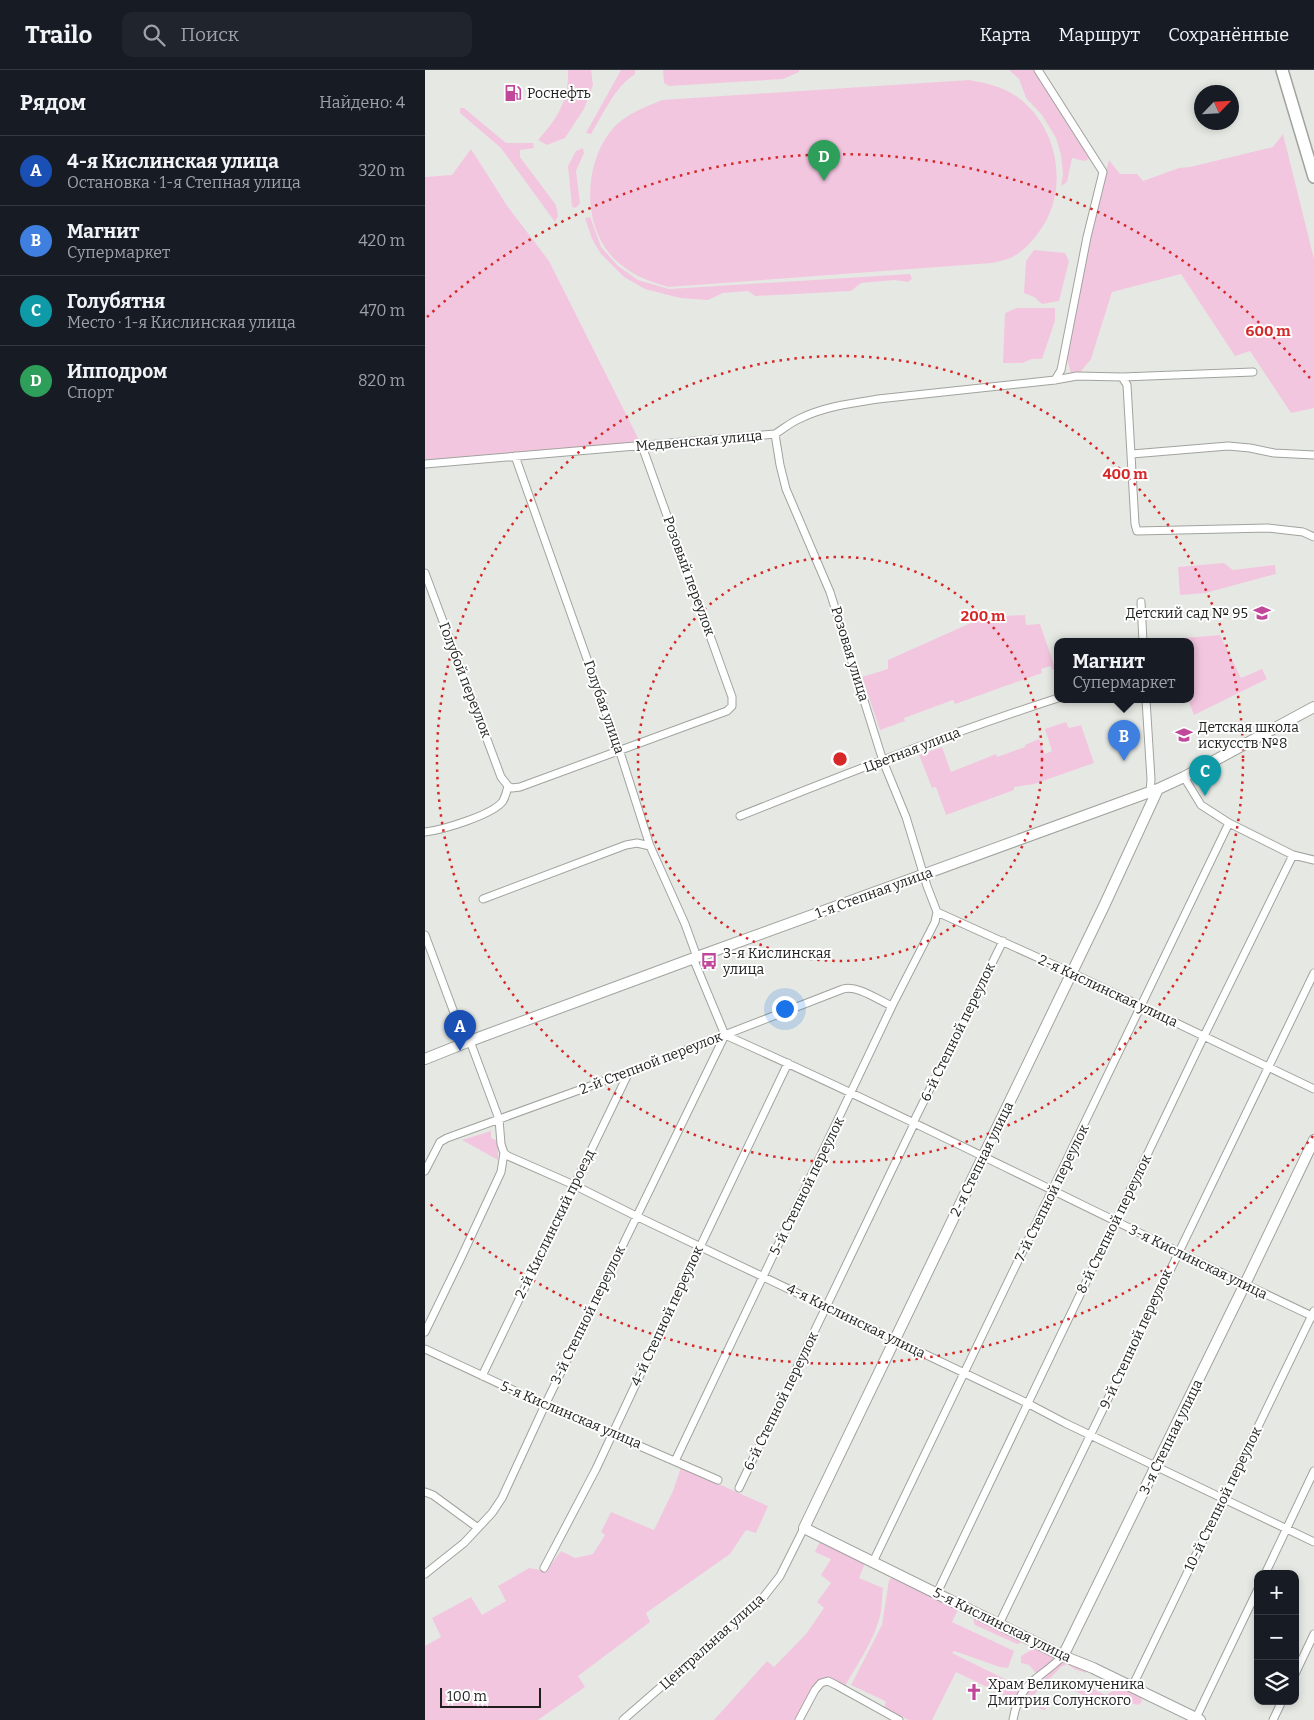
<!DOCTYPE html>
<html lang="ru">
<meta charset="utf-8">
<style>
:root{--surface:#171b24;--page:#20242c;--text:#f1f3f6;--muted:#9ea1a6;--line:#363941;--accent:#c1479a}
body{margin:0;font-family:Bitter,serif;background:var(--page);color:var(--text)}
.controls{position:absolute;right:15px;bottom:15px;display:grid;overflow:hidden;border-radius:10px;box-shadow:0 2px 8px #0003}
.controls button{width:45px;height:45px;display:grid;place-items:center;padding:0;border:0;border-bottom:1px solid var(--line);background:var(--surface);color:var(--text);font:25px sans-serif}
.compass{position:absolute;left:769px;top:15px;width:45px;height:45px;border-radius:50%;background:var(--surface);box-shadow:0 2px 8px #0003;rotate:65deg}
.scale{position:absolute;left:15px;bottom:12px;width:101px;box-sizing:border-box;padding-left:5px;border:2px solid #1f201e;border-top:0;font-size:14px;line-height:18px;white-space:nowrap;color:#1f201e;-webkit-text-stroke:4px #fff;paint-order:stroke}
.you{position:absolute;left:359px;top:938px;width:18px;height:18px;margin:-12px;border:4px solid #fff;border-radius:50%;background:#1a73e8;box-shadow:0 0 0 8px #1a73e833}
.badge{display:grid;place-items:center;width:32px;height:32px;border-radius:50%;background:var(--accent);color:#fff;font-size:16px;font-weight:700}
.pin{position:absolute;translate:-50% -41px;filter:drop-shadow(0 1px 2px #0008)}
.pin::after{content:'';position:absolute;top:26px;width:18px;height:15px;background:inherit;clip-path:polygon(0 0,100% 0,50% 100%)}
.popup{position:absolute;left:629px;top:568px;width:140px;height:65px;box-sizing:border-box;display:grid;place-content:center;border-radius:10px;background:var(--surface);filter:drop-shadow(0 1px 4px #0005);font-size:16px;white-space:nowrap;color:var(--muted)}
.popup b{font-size:19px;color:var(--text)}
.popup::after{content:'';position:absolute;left:50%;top:100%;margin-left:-10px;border:10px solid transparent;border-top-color:var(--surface)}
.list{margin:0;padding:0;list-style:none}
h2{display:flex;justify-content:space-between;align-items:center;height:65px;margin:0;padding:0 20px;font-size:21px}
h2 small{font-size:16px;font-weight:400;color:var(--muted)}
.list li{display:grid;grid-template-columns:32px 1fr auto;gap:15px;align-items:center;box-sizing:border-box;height:70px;padding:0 20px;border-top:1px solid var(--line)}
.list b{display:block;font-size:19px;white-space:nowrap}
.list p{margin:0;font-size:16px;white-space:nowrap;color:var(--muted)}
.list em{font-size:16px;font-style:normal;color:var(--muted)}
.icon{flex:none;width:28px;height:28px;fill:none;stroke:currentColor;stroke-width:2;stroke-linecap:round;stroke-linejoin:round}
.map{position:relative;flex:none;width:889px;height:1650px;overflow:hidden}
header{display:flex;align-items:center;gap:30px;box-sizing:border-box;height:70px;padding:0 25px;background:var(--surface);border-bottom:1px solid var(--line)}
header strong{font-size:24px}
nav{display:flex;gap:28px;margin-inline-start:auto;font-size:18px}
.search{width:350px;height:45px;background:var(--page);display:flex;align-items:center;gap:12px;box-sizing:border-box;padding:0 18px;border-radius:10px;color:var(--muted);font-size:19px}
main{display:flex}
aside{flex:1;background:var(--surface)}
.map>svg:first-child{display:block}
.green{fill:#f3c6e0}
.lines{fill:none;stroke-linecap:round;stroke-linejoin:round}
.street-casing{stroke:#a0a39d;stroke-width:9}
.secondary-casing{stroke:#a0a39d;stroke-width:12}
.primary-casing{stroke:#a0a39d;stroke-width:14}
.street{stroke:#fff;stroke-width:7}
.secondary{stroke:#fff;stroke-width:10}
.primary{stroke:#fff;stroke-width:11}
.ring{fill:none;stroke:#d62828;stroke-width:2.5;stroke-dasharray:2.5 5}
.labels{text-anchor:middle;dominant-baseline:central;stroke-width:4;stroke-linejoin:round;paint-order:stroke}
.poi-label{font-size:14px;fill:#1f201e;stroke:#fff;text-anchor:start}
.street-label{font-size:14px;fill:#1f201e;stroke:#fff}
.centre{fill:#d62828;stroke:#fff;stroke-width:2.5}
.ring-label{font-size:15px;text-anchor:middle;font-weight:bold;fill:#d62828;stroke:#fff;stroke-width:4;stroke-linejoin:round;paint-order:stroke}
</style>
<header>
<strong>Trailo</strong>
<div class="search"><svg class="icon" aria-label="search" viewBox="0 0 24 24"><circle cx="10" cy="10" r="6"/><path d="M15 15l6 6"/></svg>Поиск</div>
<nav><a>Карта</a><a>Маршрут</a><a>Сохранённые</a></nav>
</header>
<main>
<aside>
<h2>Рядом<small>Найдено: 4</small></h2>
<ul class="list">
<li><span class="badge" style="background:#1a4fb4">A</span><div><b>4-я Кислинская улица</b><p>Остановка · 1-я Степная улица</p></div><em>320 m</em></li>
<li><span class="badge" style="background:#3f7fe0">B</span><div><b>Магнит</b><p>Супермаркет</p></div><em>420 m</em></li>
<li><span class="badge" style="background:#0f9aa8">C</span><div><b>Голубятня</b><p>Место · 1-я Кислинская улица</p></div><em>470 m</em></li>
<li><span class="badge" style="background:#2e9e5b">D</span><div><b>Ипподром</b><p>Спорт</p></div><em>820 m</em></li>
</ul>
</aside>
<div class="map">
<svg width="889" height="1650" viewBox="0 0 889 1650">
<rect width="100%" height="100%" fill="#e6e9e3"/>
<path class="green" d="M 143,0 L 166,0 L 168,15 L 159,39 L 140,68 L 122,75 L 113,70 C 132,49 144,30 143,0 Z
M 196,0 L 210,0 L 210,4 C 189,18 179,43 166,64 L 161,63 Z
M 238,0 L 374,0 L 374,2 L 358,9 L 244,16 L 239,13 Z
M 584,0 L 609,0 L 666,88 L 659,91 L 647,88 L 642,112 L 636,116 L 638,105 L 636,85 L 631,68 L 617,45 L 601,28 L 594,9 Z
M 544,10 C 561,13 576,16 591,26 C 634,56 645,121 614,162 C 607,171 599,181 589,186 C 583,190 574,191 567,193 L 243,217 C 224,211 211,207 195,194 C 157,164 157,98 185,62 C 198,45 218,38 237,30 Z
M 35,38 L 39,38 L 81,73 L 108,73 L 109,78 L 95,80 L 95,87 L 131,135 L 133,146 L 130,152 L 76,78 L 35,43 Z
M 858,64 L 889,189 L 889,338 L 866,343 L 825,281 L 810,286 L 756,204 L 687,222 L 666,289 L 648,311 L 641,285 L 662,171 L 684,90 L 695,104 L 712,104 L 718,111 L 754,98 L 765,97 L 848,77 Z
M 158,78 L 159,83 L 151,101 L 155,133 L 151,138 L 147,137 L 143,96 L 151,81 Z
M 46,79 L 83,137 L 124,191 L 217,376 L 0,393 L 0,107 L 27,105 Z
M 165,147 L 176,177 L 193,196 L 213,210 L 244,219 L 485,204 L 487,209 L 483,212 L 469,210 L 436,213 L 426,221 L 330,226 L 323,221 L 298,223 L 283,230 L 255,228 L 220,219 L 199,207 L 176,184 L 167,169 L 160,148 Z
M 609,180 L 640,183 L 644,191 L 634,231 L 617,234 L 609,227 L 599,223 L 601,191 Z
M 592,238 L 630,238 L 630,251 L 617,289 L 606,289 L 598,293 L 578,293 L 580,243 Z
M 799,493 L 808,500 L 850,495 L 851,504 L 780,523 L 755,525 L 753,497 Z
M 600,545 L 601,555 L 615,554 L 630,598 L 627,600 L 626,596 L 616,599 L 617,603 L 530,634 L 528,630 L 479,648 L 480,651 L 455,660 L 437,607 L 463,599 L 463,590 L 559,547 Z
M 795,565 L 816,608 L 837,599 L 842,609 L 769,645 L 763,630 L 765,630 L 765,572 L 760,572 L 759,568 Z
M 641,652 L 644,658 L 656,655 L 669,693 L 609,714 L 589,717 L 589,720 L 521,745 L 511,717 L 507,718 L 494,685 L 517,677 L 526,702 L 571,684 L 572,687 L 600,677 L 600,675 L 614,669 L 620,684 L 627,681 L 620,659 Z
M 66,1061 L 66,1068 L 73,1071 L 73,1090 L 37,1070 Z
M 256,1397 L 343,1436 L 331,1463 L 321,1460 L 305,1484 L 221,1543 L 225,1552 L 153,1606 L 160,1617 L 113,1650 L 0,1650 L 0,1576 L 16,1567 L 7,1548 L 46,1527 L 57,1545 L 81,1531 L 73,1516 L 104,1498 L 121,1501 L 136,1481 L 150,1488 L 168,1484 L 180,1465 L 176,1462 L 186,1442 L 229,1460 L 248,1421 Z
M 395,1471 L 440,1493 L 434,1508 L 458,1518 C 457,1526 457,1534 456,1541 C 451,1568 433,1593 420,1616 L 405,1609 L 385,1624 L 369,1650 L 289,1650 L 342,1591 L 349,1597 L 381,1564 L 399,1538 L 392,1532 L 406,1513 L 396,1505 L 406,1489 L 390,1482 Z
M 467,1508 L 533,1540 L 527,1552 L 589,1581 L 583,1598 L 575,1597 L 529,1581 L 527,1583 L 596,1617 L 591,1631 L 531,1602 L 507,1650 L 484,1650 L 459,1638 L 461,1632 L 458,1630 L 426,1615 L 457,1555 L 464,1510 Z
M 552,1547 L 594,1568 L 596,1573 L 592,1574 L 550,1555 L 548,1550 Z
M 611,1577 L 630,1586 L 630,1591 L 625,1596 L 611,1603 L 604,1595 L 596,1593 L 596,1586 Z
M 639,1591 L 663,1600 L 661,1603 L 649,1599 L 642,1594 L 636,1597 L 604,1630 L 622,1639 L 619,1640 L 599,1632 L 598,1627 L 611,1613 Z
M 650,1611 L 681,1625 L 696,1616 L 715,1626 L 717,1631 L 714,1635 L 689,1630 L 679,1635 L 648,1620 L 646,1615 Z"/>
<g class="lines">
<g class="street-casing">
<path id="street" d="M 613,0 L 678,102 L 662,167 L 636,300 L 630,310
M 697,307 L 702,315 L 710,454 L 712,461 L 843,458 L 878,462 L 889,467
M 350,364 L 355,395 L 361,419 L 405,522 L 458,691 L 481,747 L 502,816 L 512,842 L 647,903 L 889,1019
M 707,384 L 803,376 L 825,378 L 849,383 L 889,385
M 90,386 L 194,679 L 225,776 L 260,854 L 272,887
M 0,394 L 350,364 C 358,359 365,353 374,349 C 398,337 427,333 453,329 L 630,310 L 652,306 L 697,307 L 828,302
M 0,503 L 76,707 L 83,716
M 716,532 L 718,572
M 721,630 L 726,709 L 725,722
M 759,707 L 776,735 L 804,753 L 868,785 L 889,790
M 315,746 C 420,704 525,663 633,628
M 0,762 C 17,760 68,745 78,731 C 80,727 82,721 83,716 L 87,718 L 95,717 L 302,641 L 307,636 L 307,627 L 217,376
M 58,829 L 201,775 L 212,773 L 225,776
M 0,865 L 40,972
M 268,888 L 300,965 C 499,1054 692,1154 889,1247
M 45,971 L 74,1049 L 76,1074 L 79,1083 L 83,1086 L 149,1115 L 211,1146 L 602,1333 L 640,1353 L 889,1472
M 488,1053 L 578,871
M 0,1101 L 15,1072 L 22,1068 L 204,1002 L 418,919 C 433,915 453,930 467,936
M 0,1262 L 35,1190 L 76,1102 L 79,1083
M 0,1279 L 120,1335 L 293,1410
M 57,1306 L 204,1002
M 250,1391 L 467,936 L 510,852 L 512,842
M 314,1418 L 489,1054
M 0,1422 L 8,1425 L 53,1458
M 448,1492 L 804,753
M 119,1498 L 171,1399 L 275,1177 L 363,993
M 0,1504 L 39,1473 L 67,1443 L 77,1428 L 120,1335 L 300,965
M 840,1504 L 889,1401
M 512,1523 L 779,966 L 868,785
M 574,1554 L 889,903
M 870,1604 L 889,1564
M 707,1617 L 889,1241
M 198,1650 L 337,1529 L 355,1506 L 379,1458
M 374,1650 L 390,1620 L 396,1613 L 403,1611 L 411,1615 L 474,1650
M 588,1650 C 595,1610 613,1611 638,1586
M 770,1650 L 833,1519
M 848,1650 L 857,1631"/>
</g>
<g class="secondary-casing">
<path id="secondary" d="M 733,719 L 679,836 L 379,1458 L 638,1586 L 668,1598 L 775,1650
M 0,989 L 45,971 L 272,887 L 733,719 L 759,707 L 889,637
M 638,1586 L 820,1214 L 889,1070"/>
</g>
<g class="primary-casing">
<path id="primary" d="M 857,0 L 889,107"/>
</g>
<use href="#street" class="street"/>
<use href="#secondary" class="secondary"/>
<use href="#primary" class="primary"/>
</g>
<g class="ring">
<circle cx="415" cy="689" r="202"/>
<circle cx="415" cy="689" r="403"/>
<path d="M888 1066A605 605 0 0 1 2 1131M2 247A605 605 0 0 1 888 312"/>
</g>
<defs>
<g id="fuel-bare" transform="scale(1.35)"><path d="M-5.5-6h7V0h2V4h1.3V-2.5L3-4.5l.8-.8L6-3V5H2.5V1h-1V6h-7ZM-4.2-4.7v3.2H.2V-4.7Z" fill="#c1479a" stroke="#fff" stroke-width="2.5" paint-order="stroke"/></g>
<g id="school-bare" transform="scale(1.35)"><path d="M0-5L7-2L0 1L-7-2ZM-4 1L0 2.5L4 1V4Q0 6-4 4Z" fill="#c1479a" stroke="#fff" stroke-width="2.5" paint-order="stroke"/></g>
<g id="bus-bare" transform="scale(1.35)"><path d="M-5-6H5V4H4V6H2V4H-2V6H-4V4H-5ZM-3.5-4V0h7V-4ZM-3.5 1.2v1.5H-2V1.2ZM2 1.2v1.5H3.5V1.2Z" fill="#c1479a" stroke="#fff" stroke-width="2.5" paint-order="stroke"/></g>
<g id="church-bare" transform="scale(1.35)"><path d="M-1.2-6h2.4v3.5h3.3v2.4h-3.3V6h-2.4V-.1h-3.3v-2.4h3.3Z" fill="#c1479a" stroke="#fff" stroke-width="2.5" paint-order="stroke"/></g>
</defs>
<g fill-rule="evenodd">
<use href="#fuel-bare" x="88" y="23"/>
<use href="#school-bare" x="837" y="543"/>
<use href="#school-bare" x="759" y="665"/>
<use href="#bus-bare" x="284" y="891"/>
<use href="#church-bare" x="549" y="1622"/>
</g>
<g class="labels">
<g class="poi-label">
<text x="102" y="23">Роснефть</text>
<text x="823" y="543" text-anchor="end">Детский сад № 95</text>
<text x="773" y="657">Детская школа<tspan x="773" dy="16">искусств №8</tspan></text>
<text x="298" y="883">3-я Кислинская<tspan x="298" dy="16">улица</tspan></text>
<text x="563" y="1614">Храм Великомученика<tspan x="563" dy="16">Дмитрия Солунского</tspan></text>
</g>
<g class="street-label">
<text transform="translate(274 371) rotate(-5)">Медвенская улица</text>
<text transform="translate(264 506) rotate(70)">Розовый переулок</text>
<text transform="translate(425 584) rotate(73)">Розовая улица</text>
<text transform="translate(40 610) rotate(69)">Голубой переулок</text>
<text transform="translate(179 637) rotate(71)">Голубая улица</text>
<text transform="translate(487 680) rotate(-21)">Цветная улица</text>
<text transform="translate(449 823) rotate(-20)">1-я Степная улица</text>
<text transform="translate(683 921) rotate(25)">2-я Кислинская улица</text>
<text transform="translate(533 962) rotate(-64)">6-й Степной переулок</text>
<text transform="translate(226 993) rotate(-21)">2-й Степной переулок</text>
<text transform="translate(557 1089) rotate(-64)">2-я Степная улица</text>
<text transform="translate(382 1116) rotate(-64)">5-й Степной переулок</text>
<text transform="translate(627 1123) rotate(-64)">7-й Степной переулок</text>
<text transform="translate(130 1154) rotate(-64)">2-й Кислинский проезд</text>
<text transform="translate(689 1154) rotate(-64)">8-й Степной переулок</text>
<text transform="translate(773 1192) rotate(26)">3-я Кислинская улица</text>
<text transform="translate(163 1245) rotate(-64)">3-й Степной переулок</text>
<text transform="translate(242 1246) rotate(-65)">4-й Степной переулок</text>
<text transform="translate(431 1251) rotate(26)">4-я Кислинская улица</text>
<text transform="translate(711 1269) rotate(-65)">9-й Степной переулок</text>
<text transform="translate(356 1331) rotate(-64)">6-й Степной переулок</text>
<text transform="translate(146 1345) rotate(23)">5-я Кислинская улица</text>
<text transform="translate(746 1367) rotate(-64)">3-я Степная улица</text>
<text transform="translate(798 1429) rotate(-64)">10-й Степной переулок</text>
<text transform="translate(577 1555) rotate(26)">5-я Кислинская улица</text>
<text transform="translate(287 1572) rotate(-42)">Центральная улица</text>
</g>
</g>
<circle cx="415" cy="689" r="8" class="centre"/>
<g class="ring-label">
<text x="843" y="266">600 m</text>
<text x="700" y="409">400 m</text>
<text x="558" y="551">200 m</text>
</g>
</svg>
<div class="controls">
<button>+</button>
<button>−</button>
<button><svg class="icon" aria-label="layers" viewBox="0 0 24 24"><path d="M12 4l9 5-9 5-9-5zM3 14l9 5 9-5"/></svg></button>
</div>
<svg class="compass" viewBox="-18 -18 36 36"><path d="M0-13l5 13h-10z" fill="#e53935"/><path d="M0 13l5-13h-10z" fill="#9ea1a6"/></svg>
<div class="scale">100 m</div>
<div class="you"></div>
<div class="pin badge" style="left:35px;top:981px;background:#1a4fb4">A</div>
<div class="pin badge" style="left:699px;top:691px;background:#3f7fe0">B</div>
<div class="popup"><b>Магнит</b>Супермаркет</div>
<div class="pin badge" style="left:780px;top:726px;background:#0f9aa8">C</div>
<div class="pin badge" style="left:399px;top:111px;background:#2e9e5b">D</div>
</div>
</main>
